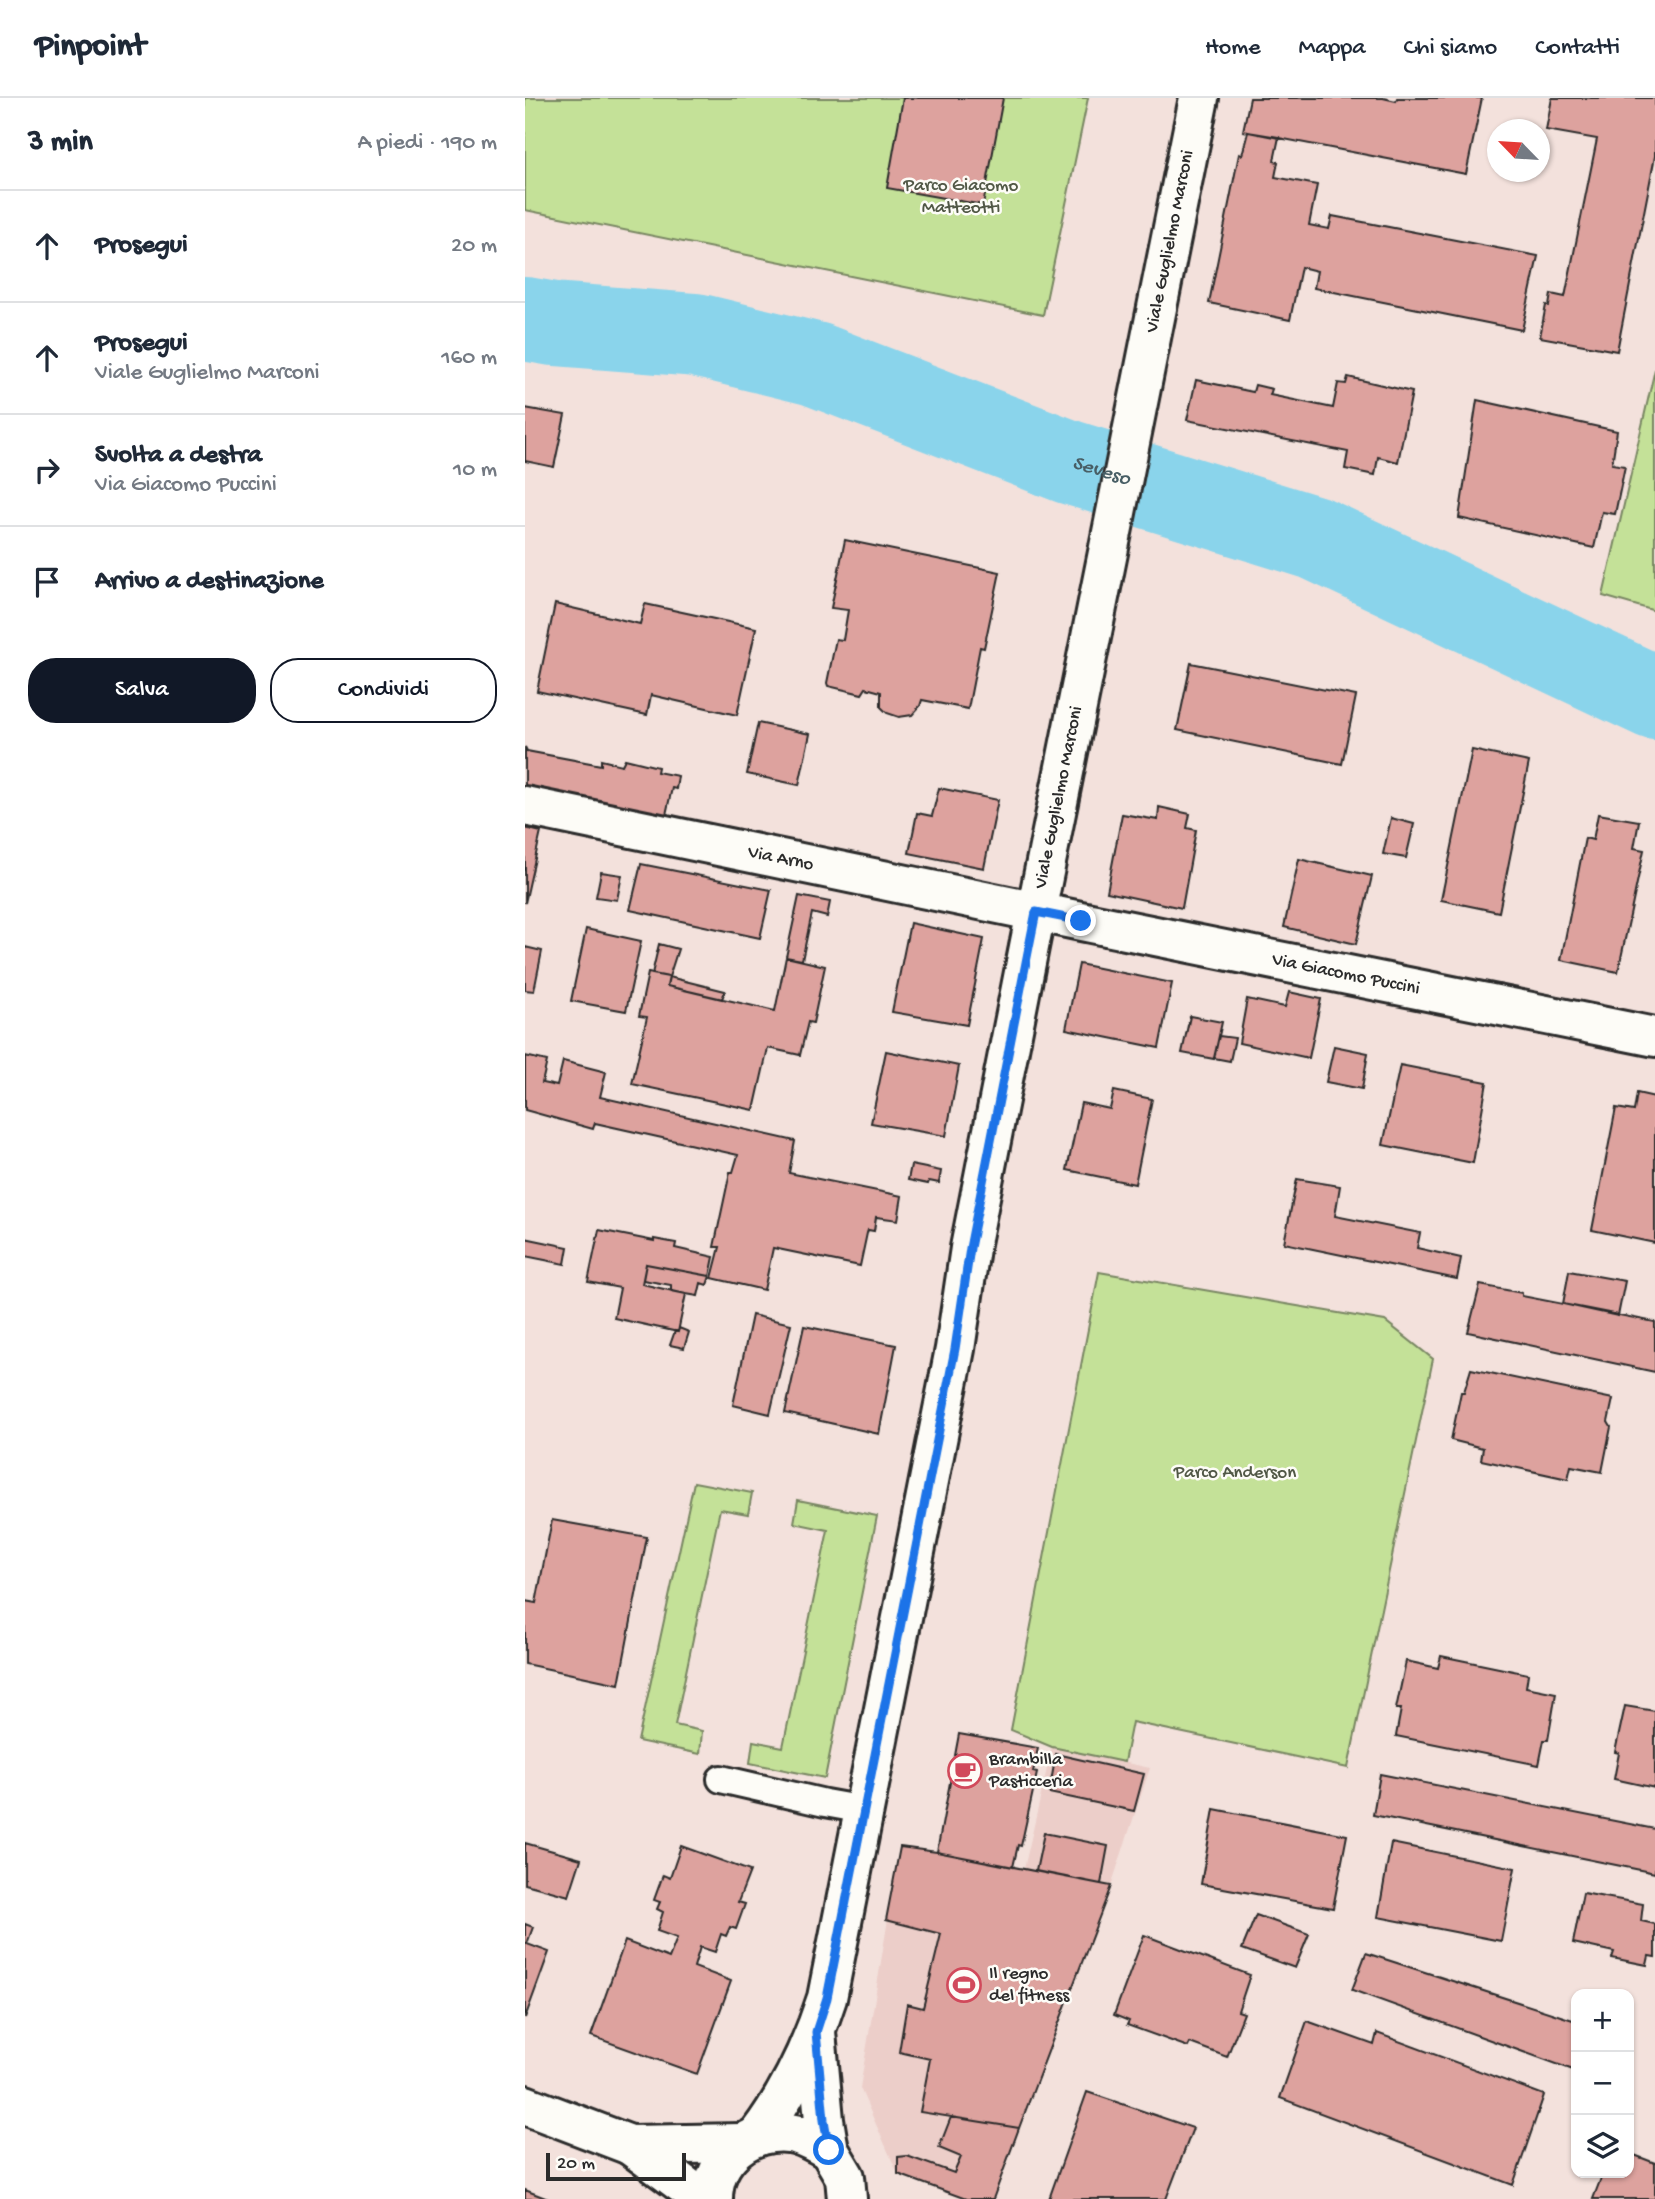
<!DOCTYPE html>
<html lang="it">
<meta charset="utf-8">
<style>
:root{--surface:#fff;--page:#f2f2f3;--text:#1f2937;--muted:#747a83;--line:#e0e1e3;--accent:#111827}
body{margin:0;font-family:"Gochi Hand",sans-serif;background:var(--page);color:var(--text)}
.controls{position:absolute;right:21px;bottom:21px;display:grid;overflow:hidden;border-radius:14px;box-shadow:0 2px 5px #0004}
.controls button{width:63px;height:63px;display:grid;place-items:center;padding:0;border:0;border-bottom:2px solid var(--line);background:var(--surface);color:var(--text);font:35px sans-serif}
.compass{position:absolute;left:962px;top:21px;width:63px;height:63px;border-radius:50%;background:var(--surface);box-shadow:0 2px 5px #0004;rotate:295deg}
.scale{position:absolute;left:21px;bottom:18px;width:140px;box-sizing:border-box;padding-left:7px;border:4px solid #2b2b2b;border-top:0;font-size:19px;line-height:24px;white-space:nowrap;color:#2b2b2b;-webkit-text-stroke:5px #fdfcf7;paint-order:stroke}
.stop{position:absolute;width:21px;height:21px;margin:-16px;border:5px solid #1a73e8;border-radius:50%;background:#fff}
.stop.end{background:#1a73e8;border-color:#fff;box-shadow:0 2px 7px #0008}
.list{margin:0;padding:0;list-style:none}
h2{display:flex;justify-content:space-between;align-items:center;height:91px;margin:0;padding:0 28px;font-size:30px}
h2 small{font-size:23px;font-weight:400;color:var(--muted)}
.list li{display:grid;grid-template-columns:46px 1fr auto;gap:21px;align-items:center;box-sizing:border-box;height:112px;padding:0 28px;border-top:2px solid var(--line)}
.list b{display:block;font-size:26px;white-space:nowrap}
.list p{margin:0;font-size:23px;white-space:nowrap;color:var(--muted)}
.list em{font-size:23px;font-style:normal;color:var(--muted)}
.actions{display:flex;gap:14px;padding:21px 28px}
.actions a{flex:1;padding:16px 0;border:2px solid var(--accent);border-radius:28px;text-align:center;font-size:24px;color:var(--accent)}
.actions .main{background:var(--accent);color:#fff}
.icon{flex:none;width:38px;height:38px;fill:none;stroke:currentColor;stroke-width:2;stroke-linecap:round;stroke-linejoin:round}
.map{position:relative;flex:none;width:1130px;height:2101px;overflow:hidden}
header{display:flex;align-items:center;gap:42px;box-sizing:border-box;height:98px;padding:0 35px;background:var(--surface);border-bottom:2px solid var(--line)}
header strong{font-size:33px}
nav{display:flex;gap:38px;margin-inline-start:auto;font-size:24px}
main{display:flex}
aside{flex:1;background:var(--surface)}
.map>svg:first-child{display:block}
.built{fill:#eccec9}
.green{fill:#c4e198;stroke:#788662;stroke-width:2}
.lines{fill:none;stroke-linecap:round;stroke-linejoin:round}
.river{stroke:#8ad4eb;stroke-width:84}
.building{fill:#dda29e;stroke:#2b2b2b;stroke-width:2}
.service-casing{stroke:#2b2b2b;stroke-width:32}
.minor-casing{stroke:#2b2b2b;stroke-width:44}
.tertiary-casing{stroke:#2b2b2b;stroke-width:44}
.service{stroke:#fdfcf7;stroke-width:26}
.minor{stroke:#fdfcf7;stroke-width:38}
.tertiary{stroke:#fdfcf7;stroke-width:38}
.route{stroke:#1a73e8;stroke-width:9}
.labels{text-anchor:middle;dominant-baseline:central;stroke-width:5;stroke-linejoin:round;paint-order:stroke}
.park-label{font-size:19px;fill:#515846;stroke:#fdfcf7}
.street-label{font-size:19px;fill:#2b2b2b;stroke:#fdfcf7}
.poi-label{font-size:19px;fill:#2b2b2b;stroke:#fdfcf7;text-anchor:start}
.water-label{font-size:21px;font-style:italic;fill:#485e65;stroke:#fdfcf7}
</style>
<header>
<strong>Pinpoint</strong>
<nav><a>Home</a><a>Mappa</a><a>Chi siamo</a><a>Contatti</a></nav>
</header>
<main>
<aside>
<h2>3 min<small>A piedi · 190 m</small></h2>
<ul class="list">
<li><svg class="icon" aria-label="ahead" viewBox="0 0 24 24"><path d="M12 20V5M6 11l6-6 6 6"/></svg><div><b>Prosegui</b></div><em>20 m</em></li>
<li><svg class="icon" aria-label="ahead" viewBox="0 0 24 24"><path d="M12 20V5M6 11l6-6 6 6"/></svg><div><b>Prosegui</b><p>Viale Guglielmo Marconi</p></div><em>160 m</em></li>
<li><svg class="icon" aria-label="right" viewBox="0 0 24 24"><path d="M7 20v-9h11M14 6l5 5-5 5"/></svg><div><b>Svolta a destra</b><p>Via Giacomo Puccini</p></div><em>10 m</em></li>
<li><svg class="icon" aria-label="arrive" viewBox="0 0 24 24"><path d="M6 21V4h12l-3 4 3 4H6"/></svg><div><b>Arrivo a destinazione</b></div></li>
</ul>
<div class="actions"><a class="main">Salva</a><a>Condividi</a></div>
</aside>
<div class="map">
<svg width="1130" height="2101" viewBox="0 0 1130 2101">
<rect width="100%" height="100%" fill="#f3e1dc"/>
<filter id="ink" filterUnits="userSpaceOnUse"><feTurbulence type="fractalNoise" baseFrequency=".0143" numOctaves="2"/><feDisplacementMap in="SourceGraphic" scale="14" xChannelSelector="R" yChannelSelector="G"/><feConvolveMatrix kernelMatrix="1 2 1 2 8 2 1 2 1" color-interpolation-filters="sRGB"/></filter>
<g filter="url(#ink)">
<path class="built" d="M 527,1649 L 625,1670 L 586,1788 L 468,2101 L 441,2101 L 373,2076 L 335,1990 L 375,1749 L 412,1754 L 499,1771 Z"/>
<path class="green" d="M 0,0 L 563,0 L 518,217 L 0,112 Z
M 1130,271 L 1130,513 L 1078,498 Z
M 574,1174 L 860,1223 L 908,1261 L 823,1670 L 607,1624 L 599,1664 L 527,1649 L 486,1632 Z
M 169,1384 L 227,1395 L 223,1416 L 195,1411 L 150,1627 L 177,1633 L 175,1656 L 113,1643 Z
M 273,1402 L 352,1418 L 300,1680 L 225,1665 L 228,1643 L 258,1649 L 303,1432 L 269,1425 Z"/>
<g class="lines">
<path class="river" id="s1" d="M 0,221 L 29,226 L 171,237 L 290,266 L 544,364 L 790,440 L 1130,600"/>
</g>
<path class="building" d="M 378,0 L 478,0 L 458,107 L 362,90 Z
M 725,0 L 858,0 L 871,3 L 872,0 L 957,0 L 941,76 L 718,33 Z
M 1027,0 L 1130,0 L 1130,58 L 1092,253 L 1015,239 L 1021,207 L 1024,208 L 1026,196 L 1040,199 L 1072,41 L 1021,32 Z
M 723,34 L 754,39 L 749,63 L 753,64 L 750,79 L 792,87 L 784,127 L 804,131 L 807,118 L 1013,158 L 997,232 L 789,190 L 792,173 L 776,169 L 765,222 L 684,205 L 714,56 L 717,57 Z
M 823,279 L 887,294 L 873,364 L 853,359 L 850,377 L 820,371 L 823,354 L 662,322 L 671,282 L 728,294 L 730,287 L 747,291 L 745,297 L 808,310 L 813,285 L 821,286 Z
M 952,302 L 1092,333 L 1087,366 L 1100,368 L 1090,416 L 1077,414 L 1069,450 L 934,420 Z
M 0,310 L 40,317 L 29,369 L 0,363 Z
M 320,442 L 475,474 L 459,550 L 455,549 L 443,611 L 397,602 L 395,608 L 387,617 L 374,619 L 362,615 L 356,609 L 356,594 L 341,590 L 337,596 L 303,588 L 302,585 L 311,541 L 318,542 L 323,512 L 306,510 Z
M 30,506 L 115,526 L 120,506 L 231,530 L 212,617 L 126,597 L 122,617 L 12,593 Z
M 666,565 L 831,598 L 817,666 L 652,632 Z
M 233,625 L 285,636 L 274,687 L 222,676 Z
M 0,649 L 2,653 L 76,667 L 76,662 L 97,667 L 100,661 L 133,669 L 132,674 L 153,678 L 151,691 L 147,690 L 140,721 L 0,693 Z
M 947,652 L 1004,664 L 974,814 L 916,802 Z
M 414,690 L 473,702 L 459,770 L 384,755 L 392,715 L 407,718 Z
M 634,709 L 665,716 L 662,730 L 671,732 L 657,810 L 582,794 L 597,716 L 633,722 Z
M 1073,716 L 1114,723 L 1109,750 L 1119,752 L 1093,874 L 1036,862 L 1060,740 L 1068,742 Z
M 866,720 L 889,726 L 881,760 L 858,756 Z
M 0,730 L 16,734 L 0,805 Z
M 774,761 L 847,778 L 831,846 L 759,829 Z
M 116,766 L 246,792 L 235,840 L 105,812 Z
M 76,774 L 97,777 L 92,802 L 71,799 Z
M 274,798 L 305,804 L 302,819 L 287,815 L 277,862 L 261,859 Z
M 385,825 L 459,841 L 442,927 L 367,914 Z
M 61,831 L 116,843 L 101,913 L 46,903 Z
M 134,846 L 153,851 L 144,879 L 127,876 Z
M 0,849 L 17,853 L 9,893 L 0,892 Z
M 261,859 L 300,868 L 288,925 L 283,924 L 275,957 L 243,950 L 229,1012 L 107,986 L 122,919 L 114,918 L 123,875 L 144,879 L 142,888 L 250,913 Z
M 554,866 L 647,885 L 634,950 L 541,931 Z
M 144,879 L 200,893 L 197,901 L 142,888 Z
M 764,894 L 796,901 L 784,960 L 714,945 L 722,901 L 760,909 Z
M 665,918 L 697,924 L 689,961 L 657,955 Z
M 694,938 L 710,940 L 705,963 L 689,960 Z
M 809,948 L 843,955 L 837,991 L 801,984 Z
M 361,953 L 434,968 L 421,1038 L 346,1025 Z
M 0,958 L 22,963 L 17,985 L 32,988 L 38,963 L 81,974 L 75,999 L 270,1043 L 264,1075 L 377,1098 L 373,1122 L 351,1119 L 349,1133 L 343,1132 L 342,1135 L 335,1168 L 248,1150 L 239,1192 L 187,1180 L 195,1149 L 189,1149 L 205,1074 L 208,1074 L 213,1057 L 70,1025 L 68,1031 L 0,1012 Z
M 875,967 L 962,984 L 948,1065 L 858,1047 Z
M 589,993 L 627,1001 L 610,1086 L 542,1072 L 556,1005 L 585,1011 Z
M 1112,995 L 1130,999 L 1130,1145 L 1067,1132 L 1091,1010 L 1109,1013 Z
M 386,1067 L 416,1073 L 414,1085 L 404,1083 L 403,1086 L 383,1082 Z
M 772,1081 L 815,1088 L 810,1118 L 895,1135 L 892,1150 L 936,1160 L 932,1181 L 759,1145 Z
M 74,1132 L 129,1143 L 129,1141 L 151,1145 L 150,1150 L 189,1159 L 185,1178 L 121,1166 L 117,1186 L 161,1196 L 153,1234 L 89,1220 L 95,1190 L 63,1184 Z
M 0,1140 L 43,1149 L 40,1166 L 0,1158 Z
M 121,1166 L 185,1178 L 182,1187 L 176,1185 L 173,1198 L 161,1196 L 146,1193 L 146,1187 L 118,1182 Z
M 1044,1173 L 1100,1183 L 1093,1218 L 1038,1206 Z
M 955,1187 L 997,1195 L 997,1198 L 1130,1224 L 1130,1274 L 943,1234 Z
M 227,1217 L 266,1226 L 245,1316 L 208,1307 Z
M 279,1228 L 371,1247 L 354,1336 L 260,1315 Z
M 154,1230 L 164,1234 L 159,1250 L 145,1247 L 150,1233 L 153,1234 Z
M 946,1271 L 1088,1301 L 1083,1324 L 1086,1329 L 1077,1374 L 1046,1368 L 1043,1381 L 956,1362 L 958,1350 L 926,1342 L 936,1294 L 939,1294 Z
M 27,1422 L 122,1439 L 94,1586 L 0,1566 L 0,1503 L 11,1505 Z
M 916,1558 L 1003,1576 L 1001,1589 L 1031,1595 L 1023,1642 L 1019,1642 L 1014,1667 L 871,1638 L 876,1611 L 871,1611 L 881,1563 L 913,1570 Z
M 1100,1608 L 1130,1613 L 1130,1690 L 1089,1681 L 1094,1655 L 1090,1654 Z
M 434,1636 L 513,1650 L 508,1674 L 512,1675 L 496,1748 L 493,1747 L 488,1769 L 412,1754 Z
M 531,1656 L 619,1676 L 609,1713 L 524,1695 Z
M 855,1676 L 1130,1731 L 1130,1775 L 848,1717 Z
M 689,1711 L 822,1737 L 808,1810 L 676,1786 Z
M 519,1735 L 583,1748 L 576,1786 L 511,1773 Z
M 0,1745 L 56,1761 L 44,1798 L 0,1786 Z
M 866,1745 L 990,1770 L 976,1843 L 853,1819 Z
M 156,1748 L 225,1773 L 213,1804 L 220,1806 L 211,1831 L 205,1829 L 201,1838 L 196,1836 L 190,1854 L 175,1849 L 169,1869 L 206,1883 L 172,1976 L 66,1938 L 100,1843 L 144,1860 L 152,1840 L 132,1833 L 138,1814 L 132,1811 L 135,1804 L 129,1802 L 138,1777 L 145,1780 Z
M 375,1749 L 412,1754 L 586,1788 L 494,2030 L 395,2014 L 405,1961 L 374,1954 L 382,1906 L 398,1910 L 416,1836 L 361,1822 Z
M 1058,1795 L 1118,1806 L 1116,1823 L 1130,1826 L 1130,1859 L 1124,1858 L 1122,1867 L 1087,1860 L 1089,1854 L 1048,1845 Z
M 731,1817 L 784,1836 L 770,1870 L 717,1851 Z
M 0,1826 L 8,1829 L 2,1846 L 24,1854 L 0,1920 Z
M 619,1837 L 725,1877 L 713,1913 L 719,1915 L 702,1959 L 665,1945 L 663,1949 L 602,1927 L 604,1923 L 589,1917 Z
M 841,1855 L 1051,1923 L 1051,1973 L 827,1892 Z
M 782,1923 L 849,1947 L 852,1935 L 1019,1997 L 988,2087 L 755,2000 Z
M 562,1994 L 668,2030 L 641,2101 L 524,2101 Z
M 426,2019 L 494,2030 L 468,2101 L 441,2101 L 373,2076 L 373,2059 L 382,2058 L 429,2075 L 436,2059 L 414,2050 Z
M 1104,2055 L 1130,2065 L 1130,2101 L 1068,2101 L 1078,2075 L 1104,2075 Z
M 0,2092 L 23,2101 L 0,2101 Z"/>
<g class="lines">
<g class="service-casing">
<path id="service" d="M 196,1681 L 300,1705 L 339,1712"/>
</g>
<g class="minor-casing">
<g id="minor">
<path id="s2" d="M 0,708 L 556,823 L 1130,939"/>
</g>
</g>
<g class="tertiary-casing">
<g id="tertiary">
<path d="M 291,1934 L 299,2022 L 304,2052 L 320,2079 L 322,2101"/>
<path d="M 0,2007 L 105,2047 L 217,2045"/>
<path id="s3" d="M 233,2037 C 264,1996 286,1949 302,1900 L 430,1251 L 445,1150 L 504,849 L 674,0"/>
<path d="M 105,2047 L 171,2096 L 175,2101"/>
<path d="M 188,2101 C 188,2059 224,2031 264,2035 C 278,2036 292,2046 304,2052"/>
</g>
</g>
<use href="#service" class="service"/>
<use href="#minor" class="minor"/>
<use href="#tertiary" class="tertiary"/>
</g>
</g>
<g class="lines" filter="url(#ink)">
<path class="route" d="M 304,2052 L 299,2022 L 291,1934 L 302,1900 L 430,1251 L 445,1150 L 504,849 L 511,814 L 556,823"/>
</g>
<defs>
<g id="cafe-ring" transform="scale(1.75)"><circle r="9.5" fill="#fdfcf7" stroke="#d1495b" stroke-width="1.5"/><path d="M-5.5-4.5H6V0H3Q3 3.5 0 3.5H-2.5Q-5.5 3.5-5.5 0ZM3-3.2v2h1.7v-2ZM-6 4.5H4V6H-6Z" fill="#d1495b"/></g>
<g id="stadium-ring" transform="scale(1.75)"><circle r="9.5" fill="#fdfcf7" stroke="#d1495b" stroke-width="1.5"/><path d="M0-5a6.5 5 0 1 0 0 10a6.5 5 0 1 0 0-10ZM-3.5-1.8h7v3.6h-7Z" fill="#d1495b"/></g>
</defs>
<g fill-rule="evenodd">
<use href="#cafe-ring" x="440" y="1673"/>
<use href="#stadium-ring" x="439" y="1887"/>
</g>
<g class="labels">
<g class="park-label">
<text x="436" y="88">Parco Giacomo<tspan x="436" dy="22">Matteotti</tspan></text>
<text x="710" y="1375">Parco Anderson</text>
</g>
<g class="street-label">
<text stroke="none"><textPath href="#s3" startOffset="1944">Viale Guglielmo Marconi</textPath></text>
<text stroke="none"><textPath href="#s3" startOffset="1377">Viale Guglielmo Marconi</textPath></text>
<text stroke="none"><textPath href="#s2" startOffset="261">Via Arno</textPath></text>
<text stroke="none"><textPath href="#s2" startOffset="838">Via Giacomo Puccini</textPath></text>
</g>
<g class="poi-label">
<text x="464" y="1662">Brambilla<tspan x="464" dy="22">Pasticceria</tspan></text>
<text x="464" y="1876">Il regno<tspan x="464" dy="22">del fitness</tspan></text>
</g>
<g class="water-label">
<text stroke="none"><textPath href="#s1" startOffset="600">Seveso</textPath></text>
</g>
</g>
</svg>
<div class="controls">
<button>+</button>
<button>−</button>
<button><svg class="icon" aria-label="layers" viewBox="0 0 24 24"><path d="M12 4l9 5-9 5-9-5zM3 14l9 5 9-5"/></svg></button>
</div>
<svg class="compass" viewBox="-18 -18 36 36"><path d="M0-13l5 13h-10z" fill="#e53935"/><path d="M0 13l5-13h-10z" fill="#747a83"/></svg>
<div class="scale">20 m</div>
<div class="stop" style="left:304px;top:2052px"></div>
<div class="stop end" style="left:556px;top:823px"></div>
</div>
</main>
